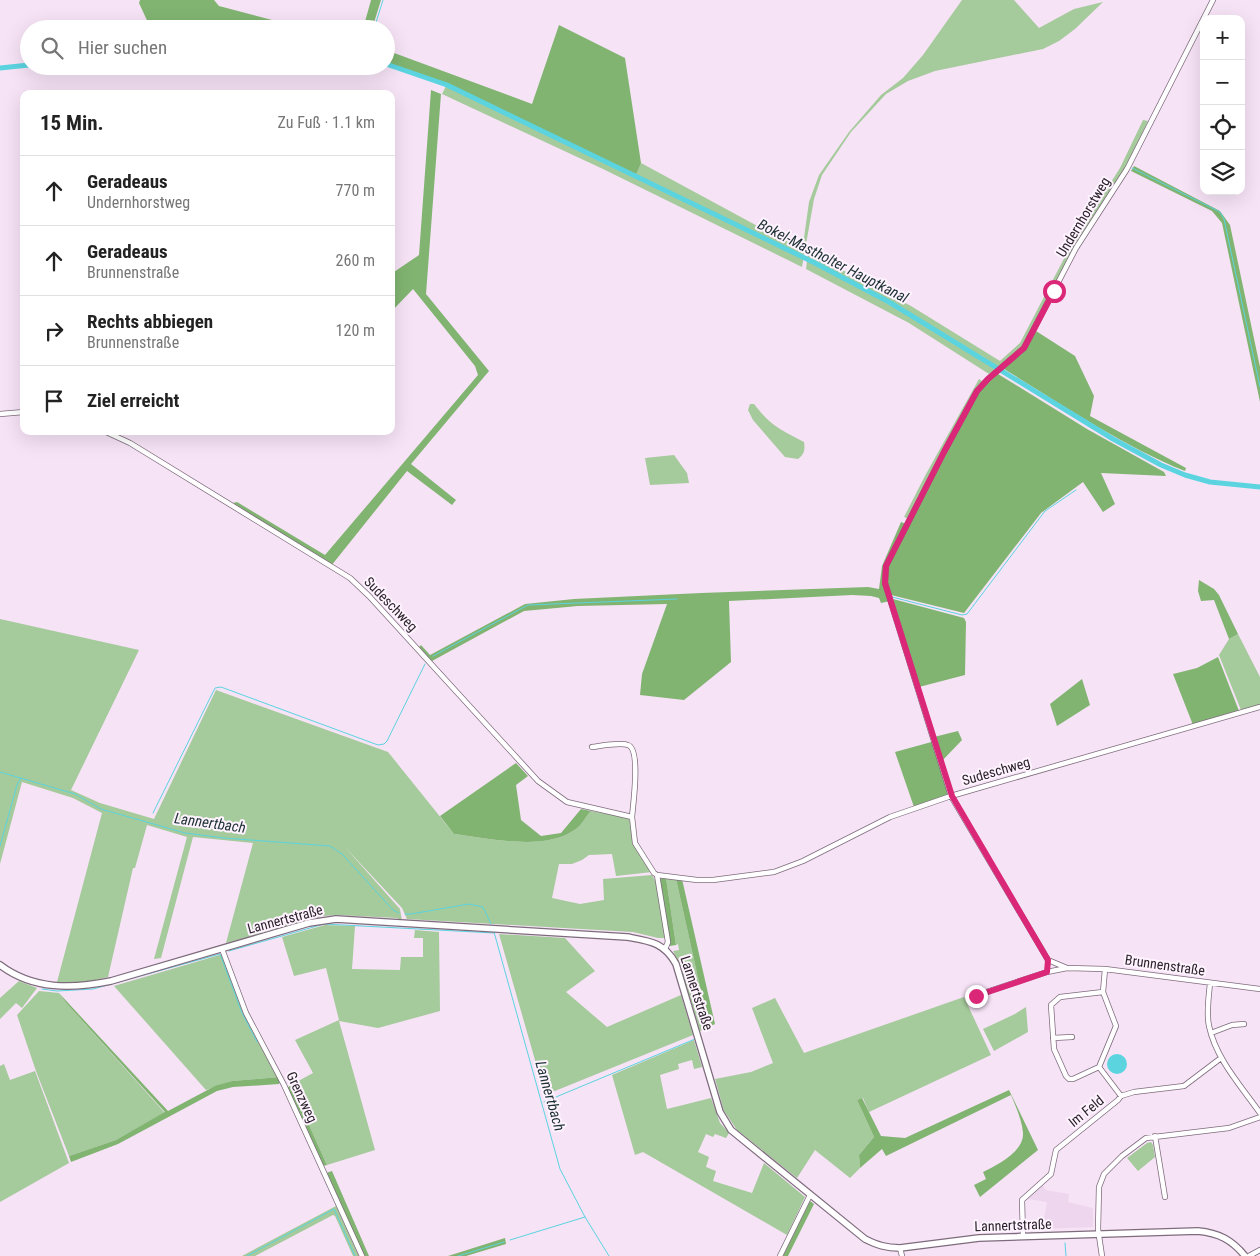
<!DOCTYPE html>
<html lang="de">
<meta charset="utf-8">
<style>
:root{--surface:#fff;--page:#f6f6f6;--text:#222;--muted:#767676;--line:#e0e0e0}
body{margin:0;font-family:"Roboto Condensed",sans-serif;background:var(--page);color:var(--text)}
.controls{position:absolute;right:15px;top:15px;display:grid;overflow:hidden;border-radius:10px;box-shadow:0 5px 20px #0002}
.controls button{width:45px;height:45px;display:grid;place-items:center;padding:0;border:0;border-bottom:1px solid var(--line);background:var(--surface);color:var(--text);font:25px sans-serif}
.stop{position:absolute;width:15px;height:15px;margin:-11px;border:4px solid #db2777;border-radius:50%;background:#fff}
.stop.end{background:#db2777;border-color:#fff;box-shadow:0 1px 5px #0008}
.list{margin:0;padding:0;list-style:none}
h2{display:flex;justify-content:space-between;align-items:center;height:65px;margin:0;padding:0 20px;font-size:21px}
h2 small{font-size:16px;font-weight:400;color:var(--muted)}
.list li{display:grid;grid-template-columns:32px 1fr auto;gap:15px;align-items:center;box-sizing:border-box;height:70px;padding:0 20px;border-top:1px solid var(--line)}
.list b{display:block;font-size:19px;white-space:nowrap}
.list p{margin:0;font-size:16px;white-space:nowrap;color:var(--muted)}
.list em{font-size:16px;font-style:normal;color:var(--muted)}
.icon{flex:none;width:28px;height:28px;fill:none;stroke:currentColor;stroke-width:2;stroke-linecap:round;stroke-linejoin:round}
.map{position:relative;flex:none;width:1260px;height:1256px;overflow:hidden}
.search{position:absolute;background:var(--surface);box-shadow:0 5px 20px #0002;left:20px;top:20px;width:375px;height:55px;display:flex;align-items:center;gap:12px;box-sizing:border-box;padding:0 18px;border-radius:28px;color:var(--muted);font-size:19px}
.panel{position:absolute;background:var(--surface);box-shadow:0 5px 20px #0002;left:20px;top:90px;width:375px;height:345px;border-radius:10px}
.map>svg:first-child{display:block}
.built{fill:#efd6ef}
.green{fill:#a5ca9b}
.forest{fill:#81b471}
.water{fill:#5bd4e0}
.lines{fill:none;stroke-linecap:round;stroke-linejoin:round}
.stream{stroke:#5bd4e0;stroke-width:1}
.canal{stroke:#5bd4e0;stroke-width:5}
.street-casing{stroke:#7e6c7d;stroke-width:6}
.secondary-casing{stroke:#7e6c7d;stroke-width:8}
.street{stroke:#fff;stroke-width:4.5}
.secondary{stroke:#fff;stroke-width:5.5}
.route{stroke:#db2777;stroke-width:6}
.labels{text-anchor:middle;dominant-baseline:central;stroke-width:4;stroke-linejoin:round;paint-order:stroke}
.street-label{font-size:14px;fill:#2b242b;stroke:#fff3ff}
.water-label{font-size:15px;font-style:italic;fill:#1c3134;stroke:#fff3ff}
</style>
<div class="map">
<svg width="1260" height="1256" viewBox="0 0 1260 1256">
<rect width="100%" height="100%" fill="#f6e3f6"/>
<path class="built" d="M 1042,1185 L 1046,1190 L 1069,1194 L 1068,1202 L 1093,1208 L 1093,1227 L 1042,1229 L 1047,1202 L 1028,1199 L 1029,1196 Z"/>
<path class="green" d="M 962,0 L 1014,0 L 1039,28 L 1074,9 L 1103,2 L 1075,29 L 1059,41 L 1043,49 L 935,71 L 908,81 L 886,94 L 851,132 L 822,175 L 814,199 L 802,267 L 603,169 L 442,94 L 446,86 L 635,177 L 641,163 L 763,229 L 803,245 L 809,202 L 819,175 L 849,132 L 881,95 L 903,78 L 923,55 Z
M 1143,120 L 1148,121 L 1125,168 L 1075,247 L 1023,347 L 989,374 L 909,323 L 806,269 L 808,252 L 911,306 L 1000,361 L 1020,343 L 1070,247 L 1120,168 Z
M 979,379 L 982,381 L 909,519 L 904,517 L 926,474 Z
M 750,404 L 754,404 C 770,425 781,430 804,442 C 805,449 805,454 798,459 L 785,457 L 753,420 L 748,410 Z
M 674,455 L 687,473 L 689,483 L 650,485 L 645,458 Z
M 0,619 L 139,650 L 71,790 L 100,803 L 154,819 L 216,690 L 388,752 L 454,834 C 489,838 545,852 576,829 C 582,825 586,816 591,811 L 629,818 L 632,833 L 652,872 L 616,876 L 612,854 L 589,855 L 582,860 L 572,864 L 559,864 L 552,898 L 580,904 L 604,900 L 603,879 L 652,875 L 657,884 L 665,938 L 658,938 L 633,932 L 407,919 L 402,908 L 344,846 L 400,909 L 402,921 L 397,918 L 337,915 L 323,916 L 226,943 L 253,843 L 193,837 L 161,958 L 154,959 L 187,837 L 147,825 L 135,868 L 133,868 L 108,977 L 87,982 L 57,982 L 102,813 L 73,798 L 22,782 L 0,864 Z
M 1238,634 L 1260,677 L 1260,705 L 1241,710 L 1219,655 L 1229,639 Z
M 666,878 L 676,879 L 709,1027 L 700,1031 L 679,963 L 673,951 L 679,950 L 678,944 L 676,945 Z
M 325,925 L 355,926 L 352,969 L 400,970 L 401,957 L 423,957 L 423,938 L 414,938 L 415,930 L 439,932 L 440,1011 L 378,1028 L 339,1021 L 375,1150 L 327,1165 L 291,1085 L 313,1073 L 295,1040 L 339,1020 L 326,968 L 294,976 L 282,937 Z
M 499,934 L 565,938 L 595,971 L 566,992 L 607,1027 L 681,995 L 693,1035 L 545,1095 Z
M 223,954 L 245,1014 L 279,1077 L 232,1081 L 206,1090 L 114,986 Z
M 19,981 L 37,988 L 22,1008 L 16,1003 L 0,1019 L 0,998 Z
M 39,991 L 59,993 L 67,1004 L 165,1113 L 116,1140 L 69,1156 L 36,1071 L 17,1015 Z
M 964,997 L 991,1055 L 869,1112 L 863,1098 L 857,1100 L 874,1137 L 859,1155 L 860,1168 L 850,1178 L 815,1150 L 797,1178 L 737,1130 L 724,1111 L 715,1079 L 751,1072 L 773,1063 L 752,1008 L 775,998 L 804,1053 Z
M 1026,1007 L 1028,1032 L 994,1051 L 983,1029 L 1015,1014 Z
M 694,1040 L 702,1067 L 694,1069 L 692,1060 L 678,1064 L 679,1069 L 660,1075 L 667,1109 L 711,1098 L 720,1123 L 729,1133 L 726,1138 L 715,1134 L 713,1137 L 706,1134 L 698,1152 L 709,1157 L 706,1167 L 716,1171 L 713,1181 L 752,1193 L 764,1163 L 805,1197 L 787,1235 L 643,1152 L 635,1155 L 612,1075 Z
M 4,1064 L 10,1080 L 35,1071 L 69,1163 L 0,1202 L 0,1066 Z
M 1151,1142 L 1153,1145 L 1155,1157 L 1138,1171 L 1127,1158 L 1147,1143 Z
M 336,1206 L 359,1256 L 353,1256 L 335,1216 L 333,1215 L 255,1256 L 242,1256 Z"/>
<path class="forest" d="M 140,0 L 214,0 L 219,6 L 306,29 L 151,29 L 139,3 Z
M 371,0 L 381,0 L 372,29 L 363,29 Z
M 559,25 L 625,58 L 641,163 L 636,175 L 448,84 L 386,63 L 386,50 L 532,104 Z
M 431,90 L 441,94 L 426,294 L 489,371 L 411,464 L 456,500 L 452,505 L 407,471 L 331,566 L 233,503 L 237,502 L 325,555 L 478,375 L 475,366 L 413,289 L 391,312 L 391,274 L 419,255 Z
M 1134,166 L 1220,211 L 1230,225 L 1260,367 L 1260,402 L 1222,223 L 1212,211 L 1131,171 Z
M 1036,331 L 1075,356 L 1094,396 L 1090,416 L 1186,468 L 1185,471 C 1121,445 1063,405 1004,369 L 1026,349 Z
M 998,374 L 1087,429 L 1164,472 L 1166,476 L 1101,473 L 1115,504 L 1103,512 L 1083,482 L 1041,513 L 964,613 L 891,595 L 887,583 L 887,567 L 933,475 L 978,392 Z
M 901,522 L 906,524 L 885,566 L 885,583 L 890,601 L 881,603 L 879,598 L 871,596 L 852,595 L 729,601 L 731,662 L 684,700 L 640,695 L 642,674 L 667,604 L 578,606 L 524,611 L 432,661 L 419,647 L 421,645 L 430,655 L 525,604 L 574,599 L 701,593 L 868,587 L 879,589 L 882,566 Z
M 1199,580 L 1214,589 L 1219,595 L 1238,634 L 1229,639 L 1214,600 L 1201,601 L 1198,591 Z
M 893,599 L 964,618 L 966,622 L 965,675 L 919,687 Z
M 1218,657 L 1239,711 L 1193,725 L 1173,674 L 1197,668 Z
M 1082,679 L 1090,705 L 1057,726 L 1050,704 Z
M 958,731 L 962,740 L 940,763 L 950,796 L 914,807 L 895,752 L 935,741 L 934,737 Z
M 516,763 L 528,776 L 516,785 L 521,820 L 541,836 L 561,833 L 581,809 L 591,811 C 586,816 582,825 576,829 C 545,852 489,838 454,834 L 440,816 Z
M 663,877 L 666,878 L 676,945 L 670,946 L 660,880 Z
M 676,879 L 682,879 L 715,1024 L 709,1027 Z
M 59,993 L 168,1111 L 215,1086 L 232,1081 L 279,1077 L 280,1081 L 279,1084 L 233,1087 L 217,1091 L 118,1144 L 71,1162 L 69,1156 L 116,1140 L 165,1112 L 67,1004 Z
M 291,1085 L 327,1165 L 323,1166 L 287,1088 Z
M 1009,1090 L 1038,1150 L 980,1197 L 974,1185 L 986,1179 L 983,1172 C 997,1165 1024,1152 1023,1133 C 1022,1120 1016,1107 1011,1095 L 886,1156 L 882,1149 L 860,1168 L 859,1155 L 874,1137 L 857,1100 L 862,1098 L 881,1136 L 905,1138 Z
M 332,1171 L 369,1256 L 364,1256 L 326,1173 Z
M 810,1201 L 814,1204 L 788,1256 L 783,1256 Z
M 505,1238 L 506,1244 L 466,1256 L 448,1256 Z"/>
<path class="water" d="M1107 1064a10 10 0 1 1 20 0a10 10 0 1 1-20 0Z"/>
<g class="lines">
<path class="stream" d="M 374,29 L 383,0
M 1132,168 L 1220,212 L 1224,219 L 1260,387
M 892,597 L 962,615 L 967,614 L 1045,511 L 1076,490
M 433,656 L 528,605 L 677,599
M 0,772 L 75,794 L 101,809 L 185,833 L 224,838 L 330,846 L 342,854 L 393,910 L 399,913
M 153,813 L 215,688 L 221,687 L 378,745 L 384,744 L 387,741 L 425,664
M 0,846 L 17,785 L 21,778
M 405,914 L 411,914 L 469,904 L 483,907 L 491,924
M 494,932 L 560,1169 L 585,1217 L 609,1256
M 229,951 L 324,924 L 494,933
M 42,989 L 57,991 L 93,989 L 220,954 L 242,1013 L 257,1042
M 544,1102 L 695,1039 L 704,1068
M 510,1240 L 585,1217
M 1065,1243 L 1066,1256
M 247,1256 L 334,1209 L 355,1256
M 458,1256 L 504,1242"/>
<path class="canal" d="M 386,64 L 447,85 L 813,262 L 889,302 L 1113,439 L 1161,465 L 1185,475 L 1210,482 L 1260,487
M 0,68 L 29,65"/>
<g class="street-casing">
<path id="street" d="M 0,414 L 24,412
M 104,431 L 130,443 L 350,578 L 369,596 L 538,781 L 567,802 L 632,817 L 635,843 L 654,873 L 657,875 L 697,880 L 713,880 L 774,872 L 803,861 L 890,817 L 951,796 L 1260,707
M 592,747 C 601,746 620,742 628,745 C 641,749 633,805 632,817
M 657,875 L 668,942 L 665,949
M 222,949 L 246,1013 L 284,1085 L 362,1256
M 1067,968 L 1048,960 L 951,796 L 885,583 L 886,566 L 944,452 L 977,391 L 988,379 L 1024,348 L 1076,248 L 1127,169 L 1213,0
M 1210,983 C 1209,996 1206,1012 1209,1026 C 1216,1059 1241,1086 1260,1113
M 1103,992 L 1116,1026 L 1099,1067 L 1121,1096
M 968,998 L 1047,972 L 1067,968 L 1105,969 L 1260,989
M 1211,1033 L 1232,1025 L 1244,1024
M 1053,1038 L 1072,1037
M 1099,1067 L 1073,1079 L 1069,1079 L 1066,1076 L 1054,1049 L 1051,1005 L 1060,997 L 1103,992 L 1105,969
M 1155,1136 L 1165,1197
M 1023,1236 L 1022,1200 L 1051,1174 L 1056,1150 L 1118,1100 L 1121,1096 L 1134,1092 L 1184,1086 L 1221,1058
M 900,1248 L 902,1256
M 780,1256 L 810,1195
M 1102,1256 L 1098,1229 L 1099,1187 L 1104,1174 L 1122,1156 L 1146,1138 L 1229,1128 L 1260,1117
M 1249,1256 L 1260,1250"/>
</g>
<g class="secondary-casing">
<path id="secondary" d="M 0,965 C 33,990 72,989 111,981 L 309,923 L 336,919 L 627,937 C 649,941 664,942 676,964 L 720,1112 L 731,1130 L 865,1239 C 877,1245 886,1248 900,1248 L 979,1238 L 1198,1231 C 1219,1233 1232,1240 1245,1256"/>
</g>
<use href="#street" class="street"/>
<use href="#secondary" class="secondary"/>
</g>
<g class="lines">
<path class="route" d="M 976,996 L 1047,972 L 1048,960 L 952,796 L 885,583 L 886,566 L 944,452 L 977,391 L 988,379 L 1024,348 L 1054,291"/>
</g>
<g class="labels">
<g class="street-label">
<text transform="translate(1083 217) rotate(-59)">Undernhorstweg</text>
<text transform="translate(391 604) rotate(46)">Sudeschweg</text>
<text transform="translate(996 771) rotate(-16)">Sudeschweg</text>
<text transform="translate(285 919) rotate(-15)">Lannertstraße</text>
<text transform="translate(1165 965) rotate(8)">Brunnenstraße</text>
<text transform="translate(697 993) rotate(72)">Lannertstraße</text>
<text transform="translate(302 1097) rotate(65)">Grenzweg</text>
<text transform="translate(1086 1111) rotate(-39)">Im Feld</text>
<text transform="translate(1013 1225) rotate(-2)">Lannertstraße</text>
</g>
<g class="water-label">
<text transform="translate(833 261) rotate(27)">Bokel-Mastholter Hauptkanal</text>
<text transform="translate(210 823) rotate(8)">Lannertbach</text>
<text transform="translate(550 1096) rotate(74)">Lannertbach</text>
</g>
</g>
</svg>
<div class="controls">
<button>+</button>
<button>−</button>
<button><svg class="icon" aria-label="locate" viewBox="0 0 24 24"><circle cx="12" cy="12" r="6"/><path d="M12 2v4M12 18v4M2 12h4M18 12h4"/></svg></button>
<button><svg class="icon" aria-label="layers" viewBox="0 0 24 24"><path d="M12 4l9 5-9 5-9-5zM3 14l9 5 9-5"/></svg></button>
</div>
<div class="stop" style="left:1054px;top:291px"></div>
<div class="stop end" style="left:976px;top:996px"></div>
<div class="search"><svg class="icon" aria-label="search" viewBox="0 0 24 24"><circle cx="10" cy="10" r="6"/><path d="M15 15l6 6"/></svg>Hier suchen</div>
<section class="panel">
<h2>15 Min.<small>Zu Fuß · 1.1 km</small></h2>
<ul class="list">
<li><svg class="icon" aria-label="ahead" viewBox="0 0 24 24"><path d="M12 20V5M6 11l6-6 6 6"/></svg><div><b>Geradeaus</b><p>Undernhorstweg</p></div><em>770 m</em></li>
<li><svg class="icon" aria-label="ahead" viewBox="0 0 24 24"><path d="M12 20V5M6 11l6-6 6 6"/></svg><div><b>Geradeaus</b><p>Brunnenstraße</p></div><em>260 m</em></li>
<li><svg class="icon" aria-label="right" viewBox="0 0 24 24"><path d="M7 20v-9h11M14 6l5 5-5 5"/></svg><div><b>Rechts abbiegen</b><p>Brunnenstraße</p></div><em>120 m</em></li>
<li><svg class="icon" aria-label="arrive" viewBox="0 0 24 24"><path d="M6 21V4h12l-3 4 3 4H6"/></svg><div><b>Ziel erreicht</b></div></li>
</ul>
</section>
</div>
